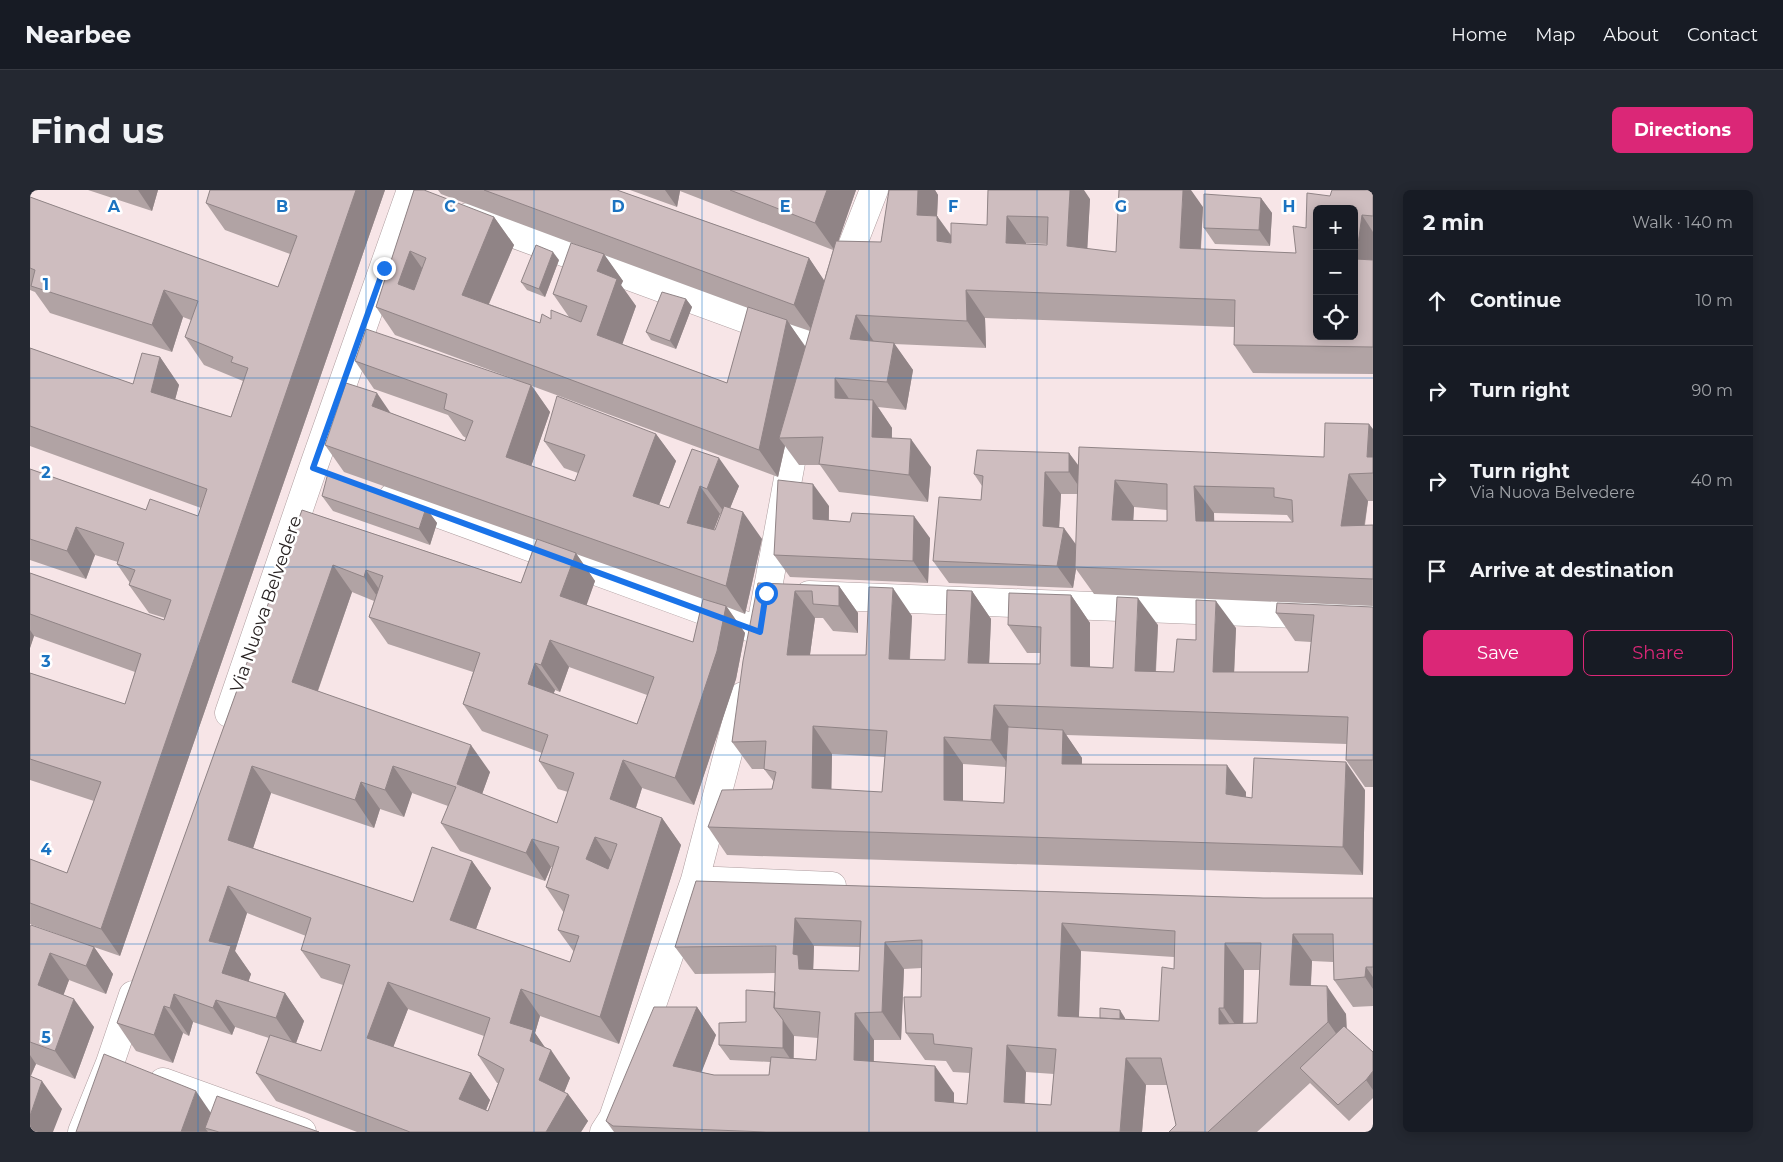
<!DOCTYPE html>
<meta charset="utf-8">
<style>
:root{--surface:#171b24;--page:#242831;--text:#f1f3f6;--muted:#9ea1a6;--line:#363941;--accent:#db2777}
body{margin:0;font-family:Montserrat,sans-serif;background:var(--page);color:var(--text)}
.controls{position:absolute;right:15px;top:15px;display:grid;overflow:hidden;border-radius:8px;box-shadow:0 2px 12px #0003}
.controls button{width:45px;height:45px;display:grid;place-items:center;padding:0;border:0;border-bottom:1px solid var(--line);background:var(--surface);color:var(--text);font:25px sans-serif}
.stop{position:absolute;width:15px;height:15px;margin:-11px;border:4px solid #1a73e8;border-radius:50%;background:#fff}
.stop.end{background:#1a73e8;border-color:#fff;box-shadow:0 1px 5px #0008}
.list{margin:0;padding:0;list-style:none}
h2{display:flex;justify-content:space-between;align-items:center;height:65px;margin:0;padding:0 20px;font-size:21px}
h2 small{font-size:16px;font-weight:400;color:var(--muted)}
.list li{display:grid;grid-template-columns:32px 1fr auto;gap:15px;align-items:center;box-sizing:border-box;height:90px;padding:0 20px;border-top:1px solid var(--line)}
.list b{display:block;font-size:19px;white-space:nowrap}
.list p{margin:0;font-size:16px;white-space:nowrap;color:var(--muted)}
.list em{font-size:16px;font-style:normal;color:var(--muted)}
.actions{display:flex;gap:10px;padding:15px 20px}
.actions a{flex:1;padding:11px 0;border:1px solid var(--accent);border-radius:8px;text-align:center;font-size:18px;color:var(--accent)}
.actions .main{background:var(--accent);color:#fff}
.icon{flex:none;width:28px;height:28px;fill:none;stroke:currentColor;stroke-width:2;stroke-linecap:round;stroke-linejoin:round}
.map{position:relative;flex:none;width:1343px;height:942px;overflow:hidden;border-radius:8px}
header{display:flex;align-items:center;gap:30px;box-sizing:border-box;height:70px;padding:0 25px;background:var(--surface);border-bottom:1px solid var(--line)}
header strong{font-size:24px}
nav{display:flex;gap:28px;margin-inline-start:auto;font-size:18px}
.intro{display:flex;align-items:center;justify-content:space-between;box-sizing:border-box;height:120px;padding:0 30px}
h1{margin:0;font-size:35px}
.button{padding:12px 22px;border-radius:8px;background:var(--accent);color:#fff;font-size:18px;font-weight:700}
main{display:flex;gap:30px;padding:0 30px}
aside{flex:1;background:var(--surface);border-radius:8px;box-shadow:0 2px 12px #0003}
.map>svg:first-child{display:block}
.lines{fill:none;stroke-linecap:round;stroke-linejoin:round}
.street-casing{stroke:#ae9d9f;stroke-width:29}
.secondary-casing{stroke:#ae9d9f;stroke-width:29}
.street{stroke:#fff;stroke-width:28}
.secondary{stroke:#fff;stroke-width:28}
.wall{fill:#b1a3a4;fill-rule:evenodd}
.shaded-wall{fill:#908486}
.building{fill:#cebdbf;stroke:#908486;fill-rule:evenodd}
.route{stroke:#1a73e8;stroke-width:6}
.grid{fill:none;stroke:#1b73c1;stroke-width:1;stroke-opacity:0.55}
.labels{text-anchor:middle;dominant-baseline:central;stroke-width:5;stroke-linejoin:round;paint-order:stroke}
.street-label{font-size:18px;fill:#282222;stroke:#fff}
.grid-label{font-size:16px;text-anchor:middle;font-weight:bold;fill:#1b73c1;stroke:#fff;stroke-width:5;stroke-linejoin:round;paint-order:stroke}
</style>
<header>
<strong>Nearbee</strong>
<nav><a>Home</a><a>Map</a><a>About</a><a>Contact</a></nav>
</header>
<div class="intro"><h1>Find us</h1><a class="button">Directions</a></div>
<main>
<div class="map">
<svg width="1343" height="942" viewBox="0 0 1343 942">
<rect width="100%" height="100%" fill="#f7e5e7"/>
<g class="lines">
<g class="street-casing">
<path id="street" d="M 438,27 L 784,154
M 810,87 L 844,0
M 363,307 L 730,441
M 779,405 L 1343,427
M 732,430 L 769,229
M 665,690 L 802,696
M 133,892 L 272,942
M 574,942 L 583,928 L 665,690 L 713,506"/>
</g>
<g class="secondary-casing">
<path id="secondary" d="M 199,523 L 283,278 L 381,0
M 52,942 L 80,873 L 103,805"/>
</g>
<use href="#street" class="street"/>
<use href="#secondary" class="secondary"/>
</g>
<path class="wall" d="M 58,0 L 128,0 L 122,21 Z
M 180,0 L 355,0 L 338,49 L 90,766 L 64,757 L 83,784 L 76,804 L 39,790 L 33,805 L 64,837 L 45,889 L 6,874 L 1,886 L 32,919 L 0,942 L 0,737 L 55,754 L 0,734 L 0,669 L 37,683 L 64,611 L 0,590 L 0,483 L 95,514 L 105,482 L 4,446 L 0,458 L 0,383 L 134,430 L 135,428 L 119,423 L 99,395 L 100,393 L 87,374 L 88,372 L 65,365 L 56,389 L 0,370 L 0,279 L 116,320 L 168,326 L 171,318 L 0,256 L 0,158 L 103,194 L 130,167 L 149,195 L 145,209 L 201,227 L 213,191 L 174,175 L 155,147 L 161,130 L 153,127 L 142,162 L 20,123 L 5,102 L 0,100 L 0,7 L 248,97 L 260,64 L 195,40 L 176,13 Z
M 384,0 L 464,27 L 484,55 L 459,114 L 510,133 L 521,129 L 539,127 L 523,104 L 555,58 L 411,4 L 408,0 L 587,0 L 779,68 L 794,91 L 803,60 L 650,1 L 647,17 L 600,0 L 826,0 L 808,51 L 851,52 L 859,0 L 905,0 L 908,5 L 907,26 L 921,45 L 957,35 L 958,0 L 1060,9 L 1057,59 L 1086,62 L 1173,17 L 1171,59 L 1266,63 L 1276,38 L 1300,6 L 1343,2 L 1343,184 L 1223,183 L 1204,155 L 1204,137 L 955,128 L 956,158 L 864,154 L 883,180 L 876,220 L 848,217 L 862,238 L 862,248 L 901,277 L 898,312 L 809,302 L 790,275 L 769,275 L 755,256 L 748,287 L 502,196 L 520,222 L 501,276 L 545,291 L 548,283 L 534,278 L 514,251 L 626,244 L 646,271 L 629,315 L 639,318 L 662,259 L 709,296 L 700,318 L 732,349 L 715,424 L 697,417 L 715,443 L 706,489 L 664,615 L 612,598 L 606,618 L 632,628 L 651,655 L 589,854 L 510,826 L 505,843 L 515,858 L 540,888 L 534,902 L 538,904 L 558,931 L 551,942 L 327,942 L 246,911 L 226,883 L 239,848 L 205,837 L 202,845 L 163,832 L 159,846 L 153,843 L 143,873 L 106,861 L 87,833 L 272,320 L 491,393 L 506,350 L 314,282 L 295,255 L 361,223 L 435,251 L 436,248 L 433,246 L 418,225 L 344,199 L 325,171 L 487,190 L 365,145 L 346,117 ZM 996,53 L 1017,54 L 1017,55 L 996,54 ZM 574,65 L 718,118 L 697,193 L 592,154 L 606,116 L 591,95 L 593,91 ZM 759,134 L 780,141 L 776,157 ZM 690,324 L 691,324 L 685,340 L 684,340 ZM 546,364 L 673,409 L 663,452 L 556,415 L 565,391 ZM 322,402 L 344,411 L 339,427 L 358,454 L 443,482 L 433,514 L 452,541 L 512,563 L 509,571 L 528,599 L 538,602 L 527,633 L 452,604 L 460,582 L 288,501 ZM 539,477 L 617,505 L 607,534 L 523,504 L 525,500 L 530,502 ZM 241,603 L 344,638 L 350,619 L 374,627 L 382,603 L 418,616 L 411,633 L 430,661 L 515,691 L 521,677 L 522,677 L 516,697 L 534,723 L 528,740 L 544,762 L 540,772 L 446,739 L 461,698 L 442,671 L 383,712 L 223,658 ZM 217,723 L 276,746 L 271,760 L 291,788 L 313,795 L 291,861 L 266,853 L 274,831 L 255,803 L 218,792 L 221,784 L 205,761 ZM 378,819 L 454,846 L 448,865 L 467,893 L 468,893 L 458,921 L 456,920 L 460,910 L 441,883 L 363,857 Z
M 1231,8 L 1242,23 L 1240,56 L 1185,54 L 1174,38 Z
M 529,70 L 515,107 L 497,100 L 491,92 Z
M 656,109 L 662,117 L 646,159 L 621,150 L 616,142 Z
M 1343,239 L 1343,311 L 1338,311 L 1335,335 L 1343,335 L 1343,416 L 1064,404 L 1046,379 L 1043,398 L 919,393 L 903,371 L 951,310 L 952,296 L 944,284 L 1039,263 L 1049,276 L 1294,267 ZM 1031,304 L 1048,304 L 1046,355 L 1029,338 ZM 1104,317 L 1137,320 L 1137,331 L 1103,330 ZM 1184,323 L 1257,325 L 1262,332 L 1184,332 Z
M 292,306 L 396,318 L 407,333 L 400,355 L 303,321 Z
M 799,316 L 799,330 L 820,332 L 900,348 L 898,393 L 760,387 L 744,365 Z
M 728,393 L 809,396 L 828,423 L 828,443 L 803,441 L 793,428 L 785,428 L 780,465 L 836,465 L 882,426 L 880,470 L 915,470 L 942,401 L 961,429 L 959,473 L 1010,474 L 1010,463 L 997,463 L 978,435 L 1041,405 L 1060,433 L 1060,477 L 1083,478 L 1128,435 L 1126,482 L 1144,482 L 1166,450 L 1206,438 L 1204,482 L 1278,482 L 1281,452 L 1265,451 L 1246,423 L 1343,417 L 1343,597 L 1335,597 L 1316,570 L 1317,554 L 1036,545 L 1052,568 L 1052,574 L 1216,602 L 1216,607 L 1222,608 L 1335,600 L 1333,685 L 697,665 L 678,637 L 742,599 L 744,592 L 734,579 L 722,579 L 702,552 ZM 802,564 L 855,567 L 852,602 L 801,600 ZM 933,574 L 976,577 L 974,613 L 933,611 Z
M 666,691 L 1233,708 L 1343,708 L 1343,816 L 1323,817 L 1304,790 L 1303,772 L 1282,771 L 1281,796 L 1316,824 L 1317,839 L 1343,862 L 1343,908 L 1319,931 L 1280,893 L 1227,942 L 1139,942 L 1146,935 L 1137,895 L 1116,895 L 1112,942 L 584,942 L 576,931 L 667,817 L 686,845 L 671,882 L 684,885 L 739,885 L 740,872 L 700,870 L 689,855 L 716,832 L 745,802 L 745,783 L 665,784 L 645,757 ZM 784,756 L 830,757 L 829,781 L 783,779 ZM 1051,761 L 1144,767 L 1144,779 L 1129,831 L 1095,829 L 1095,828 L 1049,827 ZM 892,778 L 891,807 L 876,843 L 895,870 L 916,871 L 923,882 L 940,883 L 937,914 L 924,913 L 924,903 L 844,872 L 844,850 L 871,850 L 874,779 ZM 1214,780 L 1230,780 L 1227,833 L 1213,834 ZM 764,846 L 788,848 L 786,870 L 764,868 ZM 996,882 L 1024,884 L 1021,915 L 995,913 Z
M 181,922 L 289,942 L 46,942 Z"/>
<path class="shaded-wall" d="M 108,0 L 128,0 L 122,21 Z
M 326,0 L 355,0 L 338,49 L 90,766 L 71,739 Z
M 635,0 L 650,0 L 650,1 L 647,17 Z
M 797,0 L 826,0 L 805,61 L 785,33 Z
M 888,0 L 905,0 L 908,5 L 907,26 L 926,53 L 907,51 L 887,25 Z
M 1040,0 L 1054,0 L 1060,9 L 1056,84 L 1037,56 Z
M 1153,0 L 1161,0 L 1173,17 L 1169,86 L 1150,58 Z
M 1231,8 L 1242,23 L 1240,56 L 1229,40 Z
M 1332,25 L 1343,42 L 1343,94 L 1326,69 Z
M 977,26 L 996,53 L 995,80 L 976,53 Z
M 464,27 L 484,55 L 451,132 L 432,105 Z
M 380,61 L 399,88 L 388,122 L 368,94 Z
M 523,62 L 529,70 L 515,107 L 509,99 Z
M 574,64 L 593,91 L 591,95 L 606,116 L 586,172 L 567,145 L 567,81 Z
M 779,68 L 798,96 L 784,143 L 764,115 Z
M 134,100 L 153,127 L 142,162 L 122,135 Z
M 936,100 L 955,128 L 956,158 L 937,131 Z
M 656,109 L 662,117 L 646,159 L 640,151 Z
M 826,125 L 845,153 L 820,149 Z
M 757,130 L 776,158 L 749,248 L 755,256 L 748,287 L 729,260 Z
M 864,153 L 883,180 L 876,220 L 857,192 Z
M 130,167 L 149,195 L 140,229 L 121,202 Z
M 805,188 L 824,216 L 805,208 Z
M 501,195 L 520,222 L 495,294 L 476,267 Z
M 347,203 L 366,231 L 342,216 Z
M 843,210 L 862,238 L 861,274 L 842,247 Z
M 1339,234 L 1343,239 L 1343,276 L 1337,267 Z
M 626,244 L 646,271 L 622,333 L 603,306 Z
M 881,249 L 901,277 L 898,312 L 879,285 Z
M 1039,263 L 1055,285 L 1054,304 L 1039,282 Z
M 689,268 L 709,296 L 697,326 L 677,299 Z
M 1015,282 L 1031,304 L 1028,358 L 1013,336 Z
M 1319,284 L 1338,311 L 1330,363 L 1311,336 Z
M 1085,290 L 1104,317 L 1102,357 L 1082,330 Z
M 783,294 L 799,316 L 798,351 L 783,329 Z
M 670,296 L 690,324 L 676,360 L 657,333 Z
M 1164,296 L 1184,323 L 1185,359 L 1166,331 Z
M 396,318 L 407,333 L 400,355 L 389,339 Z
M 713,322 L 732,349 L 715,424 L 696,396 Z
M 884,326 L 900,348 L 898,393 L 883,371 Z
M 46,337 L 65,365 L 56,389 L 37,361 Z
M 1034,338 L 1050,360 L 1045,377 L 1046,379 L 1043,398 L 1027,376 Z
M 546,363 L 565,391 L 550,434 L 530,406 Z
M 303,375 L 322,402 L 281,520 L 262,492 Z
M 336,380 L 355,408 L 353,415 L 334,387 Z
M 809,396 L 828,423 L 828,443 L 809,416 Z
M 863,398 L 882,426 L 878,497 L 859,469 Z
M 765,401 L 785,428 L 776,493 L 757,465 Z
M 942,401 L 961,429 L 958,500 L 938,473 Z
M 1041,405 L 1060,433 L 1060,504 L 1041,476 Z
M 1108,408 L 1128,435 L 1124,509 L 1105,481 Z
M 1186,411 L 1206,438 L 1203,509 L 1183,482 Z
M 696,416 L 715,443 L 706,489 L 664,615 L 645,588 Z
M 0,440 L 4,446 L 0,458 Z
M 520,450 L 539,477 L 530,502 L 511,475 Z
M 505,473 L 525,500 L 517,522 L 498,494 Z
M 964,515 L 983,543 L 980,577 L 961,550 Z
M 783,536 L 802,564 L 801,626 L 782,598 Z
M 1033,540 L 1052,568 L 1051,601 L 1032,574 Z
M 914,547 L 933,574 L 933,637 L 914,610 Z
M 441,555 L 460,582 L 446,621 L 427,594 Z
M 593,570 L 612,598 L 600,636 L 580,609 Z
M 1316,572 L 1335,600 L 1333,685 L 1313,657 Z
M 1197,575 L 1216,602 L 1215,631 L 1196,604 Z
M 222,576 L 241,603 L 217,677 L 198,650 Z
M 363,576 L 382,603 L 374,627 L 355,600 Z
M 331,592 L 350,619 L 344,638 L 325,610 Z
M 632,628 L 651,655 L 589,854 L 570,827 Z
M 565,647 L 584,675 L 575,697 L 556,669 Z
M 502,649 L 521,677 L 515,691 L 496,663 Z
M 442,671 L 461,698 L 439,758 L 420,730 Z
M 198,696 L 217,723 L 205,761 L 221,784 L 212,811 L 192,783 L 179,751 Z
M 765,728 L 784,756 L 783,786 L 769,779 L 763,764 Z
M 1032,733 L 1051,761 L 1048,854 L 1028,826 Z
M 1263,744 L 1282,771 L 1279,822 L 1260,795 Z
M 855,752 L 874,779 L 871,850 L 852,822 Z
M 1195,753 L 1214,780 L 1213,846 L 1194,818 Z
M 64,757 L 83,784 L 76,804 L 56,776 Z
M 20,763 L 39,790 L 27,823 L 8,795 Z
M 1336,777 L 1343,787 L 1343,799 L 1335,787 Z
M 358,792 L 378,819 L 356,876 L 337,848 Z
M 1297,796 L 1316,824 L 1317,859 L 1298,832 Z
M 491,799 L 510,826 L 505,843 L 519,863 L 521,860 L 540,888 L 528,918 L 509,890 L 480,833 Z
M 255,803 L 274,831 L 265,856 L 246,828 Z
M 144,804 L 163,832 L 159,846 L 140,818 Z
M 44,809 L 64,837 L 45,889 L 25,861 Z
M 186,810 L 205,837 L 202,845 L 183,818 Z
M 134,816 L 153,843 L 143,873 L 124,845 Z
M 667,817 L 686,845 L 663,904 L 643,876 Z
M 1189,818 L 1208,846 L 1189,834 Z
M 1090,820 L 1095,828 L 1095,856 L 1090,848 Z
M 825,823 L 844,850 L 843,898 L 824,870 Z
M 753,830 L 764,846 L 763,873 L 753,858 Z
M 977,855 L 996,882 L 993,939 L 974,912 Z
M 0,865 L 6,874 L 0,887 Z
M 1096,868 L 1116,895 L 1112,942 L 1090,942 Z
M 905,876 L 924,903 L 924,938 L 905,911 Z
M 1343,881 L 1343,900 L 1336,890 Z
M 441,883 L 460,910 L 449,937 L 429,909 Z
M 12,891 L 32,919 L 23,942 L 0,942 L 0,926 Z
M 166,901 L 185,929 L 175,938 L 178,942 L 151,942 Z
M 538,904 L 558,931 L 551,942 L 516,942 Z"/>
<path class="building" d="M 180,0 L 326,0 L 71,739 L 0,713 L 0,669 L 37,683 L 71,592 L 0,569 L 0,483 L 95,514 L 111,464 L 0,424 L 0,383 L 134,430 L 141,410 L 99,395 L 105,380 L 87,374 L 94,353 L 46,337 L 37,361 L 0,349 L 0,279 L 116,320 L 120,309 L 168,326 L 177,299 L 0,236 L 0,158 L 103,194 L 112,163 L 130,167 L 121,202 L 201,227 L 218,178 L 201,172 L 203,167 L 155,147 L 168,111 L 134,100 L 122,135 L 1,96 L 5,80 L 0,78 L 0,7 L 248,97 L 267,46 L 176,13 Z
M 384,0 L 394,0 L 464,27 L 432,105 L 510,133 L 512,124 L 521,129 L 521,120 L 551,132 L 557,116 L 523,104 L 541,53 L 574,64 L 567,81 L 587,89 L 567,145 L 697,193 L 718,117 L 757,130 L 729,260 L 346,117 ZM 380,61 L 396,68 L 384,100 L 368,94 Z
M 454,0 L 587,0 L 779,68 L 764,115 Z
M 700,0 L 797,0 L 785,33 Z
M 859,0 L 888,0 L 887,25 L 907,26 L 907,51 L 921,53 L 921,33 L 957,35 L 958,0 L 1040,0 L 1037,56 L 1086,62 L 1089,0 L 1153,0 L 1150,58 L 1266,63 L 1263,36 L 1276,38 L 1277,3 L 1300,6 L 1302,0 L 1341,0 L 1343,2 L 1343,26 L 1332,25 L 1326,69 L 1343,70 L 1343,157 L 1204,155 L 1205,110 L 936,100 L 937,131 L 826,125 L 820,149 L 864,153 L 857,192 L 805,188 L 805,208 L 843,210 L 842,247 L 881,249 L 879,285 L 789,274 L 793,247 L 749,248 L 806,51 L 851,52 ZM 1287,19 L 1324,19 L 1324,146 L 1287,146 ZM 977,26 L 1018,27 L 1017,55 L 976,53 Z
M 1174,4 L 1231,8 L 1229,40 L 1174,38 Z
M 506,55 L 523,62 L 509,99 L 491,92 Z
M 632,102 L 656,109 L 640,151 L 616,142 Z
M 336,139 L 501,195 L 476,267 L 545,291 L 555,265 L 514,251 L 527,206 L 626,244 L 603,306 L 639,318 L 662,259 L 689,268 L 677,299 L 670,296 L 657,333 L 685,340 L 694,316 L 713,322 L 696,396 L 295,255 L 316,193 L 347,203 L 342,216 L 435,251 L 443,231 L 414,219 L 417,204 L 325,171 Z
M 1295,233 L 1339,234 L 1337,267 L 1343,267 L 1343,283 L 1319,284 L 1311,336 L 1343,335 L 1343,389 L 1045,377 L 1049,257 L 1294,267 ZM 1085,290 L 1137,294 L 1137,331 L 1082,330 ZM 1164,296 L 1244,298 L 1244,307 L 1262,310 L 1263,332 L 1166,331 Z
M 947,260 L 1039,263 L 1039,282 L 1015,282 L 1013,336 L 1034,338 L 1027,376 L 903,371 L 909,307 L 951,310 L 953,286 L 944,284 Z
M 298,283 L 396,318 L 389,339 L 292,306 Z
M 748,290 L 783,294 L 783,329 L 820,332 L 822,323 L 884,326 L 883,371 L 744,365 Z
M 272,320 L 491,393 L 507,349 L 546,363 L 530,406 L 663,452 L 673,409 L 696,416 L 687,461 L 645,588 L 593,570 L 580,609 L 632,628 L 570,827 L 491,799 L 480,833 L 503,840 L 500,851 L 521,860 L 509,890 L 538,904 L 516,942 L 380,942 L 226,883 L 240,845 L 291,861 L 320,775 L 271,760 L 281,728 L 198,696 L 179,751 L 201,756 L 192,783 L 255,803 L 246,828 L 186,810 L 183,818 L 144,804 L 140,818 L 134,816 L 124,845 L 87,833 ZM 303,375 L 334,387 L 336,380 L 353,386 L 339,427 L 450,463 L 433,514 L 518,545 L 509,571 L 544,583 L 527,633 L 427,594 L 441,555 L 262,492 ZM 520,450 L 624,487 L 607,534 L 498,494 L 505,473 L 511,475 ZM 222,576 L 325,610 L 331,592 L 355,600 L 363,576 L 426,597 L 411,633 L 496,663 L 502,649 L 529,657 L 516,697 L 539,705 L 528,740 L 549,746 L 540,772 L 420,730 L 442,671 L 402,657 L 383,712 L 198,650 ZM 565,647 L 587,654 L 578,679 L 556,669 ZM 358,792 L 460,828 L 448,865 L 474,879 L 458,921 L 429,909 L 441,883 L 337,848 Z
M 728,393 L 809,396 L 809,416 L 783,414 L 782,401 L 765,401 L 757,465 L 836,465 L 839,397 L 863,398 L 859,469 L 915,470 L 917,400 L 942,401 L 938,473 L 1010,474 L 1011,437 L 978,435 L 979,403 L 1041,405 L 1041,476 L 1083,478 L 1087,407 L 1108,408 L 1105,481 L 1144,482 L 1147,449 L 1166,450 L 1166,410 L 1186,411 L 1183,482 L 1278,482 L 1284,425 L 1246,423 L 1247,413 L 1343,417 L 1343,570 L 1316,570 L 1318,527 L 964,515 L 961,550 L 914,547 L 914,610 L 974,613 L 978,537 L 1033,540 L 1032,574 L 1197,575 L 1196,604 L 1222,608 L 1224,568 L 1316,572 L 1313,657 L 678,637 L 692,600 L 742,599 L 746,582 L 734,579 L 736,551 L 702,552 L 713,471 ZM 783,536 L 857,541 L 852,602 L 782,598 Z
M 666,691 L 1233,708 L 1343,708 L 1343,777 L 1336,777 L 1335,787 L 1304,790 L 1303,744 L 1263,744 L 1260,795 L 1297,796 L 1298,832 L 1178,942 L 1139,942 L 1146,935 L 1131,868 L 1096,868 L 1090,942 L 736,942 L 583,936 L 576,931 L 624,817 L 667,817 L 643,876 L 684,885 L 739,885 L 741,867 L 786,870 L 790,822 L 744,818 L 746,756 L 645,757 ZM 765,728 L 831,731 L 829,781 L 769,779 L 768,765 L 763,764 ZM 1032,733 L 1145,741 L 1144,779 L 1132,777 L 1129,831 L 1028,826 ZM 892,750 L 891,807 L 874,807 L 876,843 L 903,844 L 904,854 L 942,858 L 937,914 L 905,911 L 905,876 L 824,870 L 825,823 L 852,822 L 855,752 ZM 1195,753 L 1231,753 L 1227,833 L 1189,834 L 1189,818 L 1194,818 ZM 977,855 L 1026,859 L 1021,915 L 974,912 Z
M 1,735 L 64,757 L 56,776 L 20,763 L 8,795 L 44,809 L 25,861 L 0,852 L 0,737 Z
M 716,800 L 745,802 L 744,818 L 753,830 L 753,858 L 689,855 L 689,833 L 716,832 Z
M 1070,818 L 1090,820 L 1090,829 L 1070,828 Z
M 1314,836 L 1343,862 L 1343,881 L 1336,890 L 1308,915 L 1270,878 Z
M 74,864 L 166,901 L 151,942 L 46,942 Z
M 0,886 L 12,891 L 0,926 Z
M 187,906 L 289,942 L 189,942 L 175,938 Z"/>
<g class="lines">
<path class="route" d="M 354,78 L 283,278 L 730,442 L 736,403"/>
</g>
<path class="grid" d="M 168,0 L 168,942M 336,0 L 336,942M 504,0 L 504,942M 672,0 L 672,942M 839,0 L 839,942M 1007,0 L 1007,942M 1175,0 L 1175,942M 0,188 L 1343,188M 0,377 L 1343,377M 0,565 L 1343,565M 0,754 L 1343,754"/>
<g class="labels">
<g class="street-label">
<text transform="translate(236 414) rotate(-71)">Via Nuova Belvedere</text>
</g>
</g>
<g class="grid-label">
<text x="84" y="22">A</text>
<text x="252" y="22">B</text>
<text x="420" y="22">C</text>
<text x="588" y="22">D</text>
<text x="755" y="22">E</text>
<text x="923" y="22">F</text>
<text x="1091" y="22">G</text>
<text x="1259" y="22">H</text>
<text x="16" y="100">1</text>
<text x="16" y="288">2</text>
<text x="16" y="477">3</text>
<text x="16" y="665">4</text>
<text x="16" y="853">5</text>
</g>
</svg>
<div class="controls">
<button>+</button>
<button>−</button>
<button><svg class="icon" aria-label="locate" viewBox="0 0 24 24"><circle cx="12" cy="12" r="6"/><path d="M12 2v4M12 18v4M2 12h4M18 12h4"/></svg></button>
</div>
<div class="stop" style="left:736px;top:403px"></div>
<div class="stop end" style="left:354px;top:78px"></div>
</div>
<aside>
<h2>2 min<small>Walk · 140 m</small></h2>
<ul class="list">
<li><svg class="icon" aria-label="ahead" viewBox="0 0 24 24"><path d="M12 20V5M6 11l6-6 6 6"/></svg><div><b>Continue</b></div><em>10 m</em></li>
<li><svg class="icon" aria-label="right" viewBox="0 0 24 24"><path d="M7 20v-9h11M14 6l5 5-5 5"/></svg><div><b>Turn right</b></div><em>90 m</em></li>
<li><svg class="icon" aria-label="right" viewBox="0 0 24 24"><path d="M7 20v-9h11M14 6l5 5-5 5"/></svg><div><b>Turn right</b><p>Via Nuova Belvedere</p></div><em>40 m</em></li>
<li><svg class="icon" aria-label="arrive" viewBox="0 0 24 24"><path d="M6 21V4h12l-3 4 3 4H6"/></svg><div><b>Arrive at destination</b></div></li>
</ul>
<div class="actions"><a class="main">Save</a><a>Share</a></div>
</aside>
</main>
